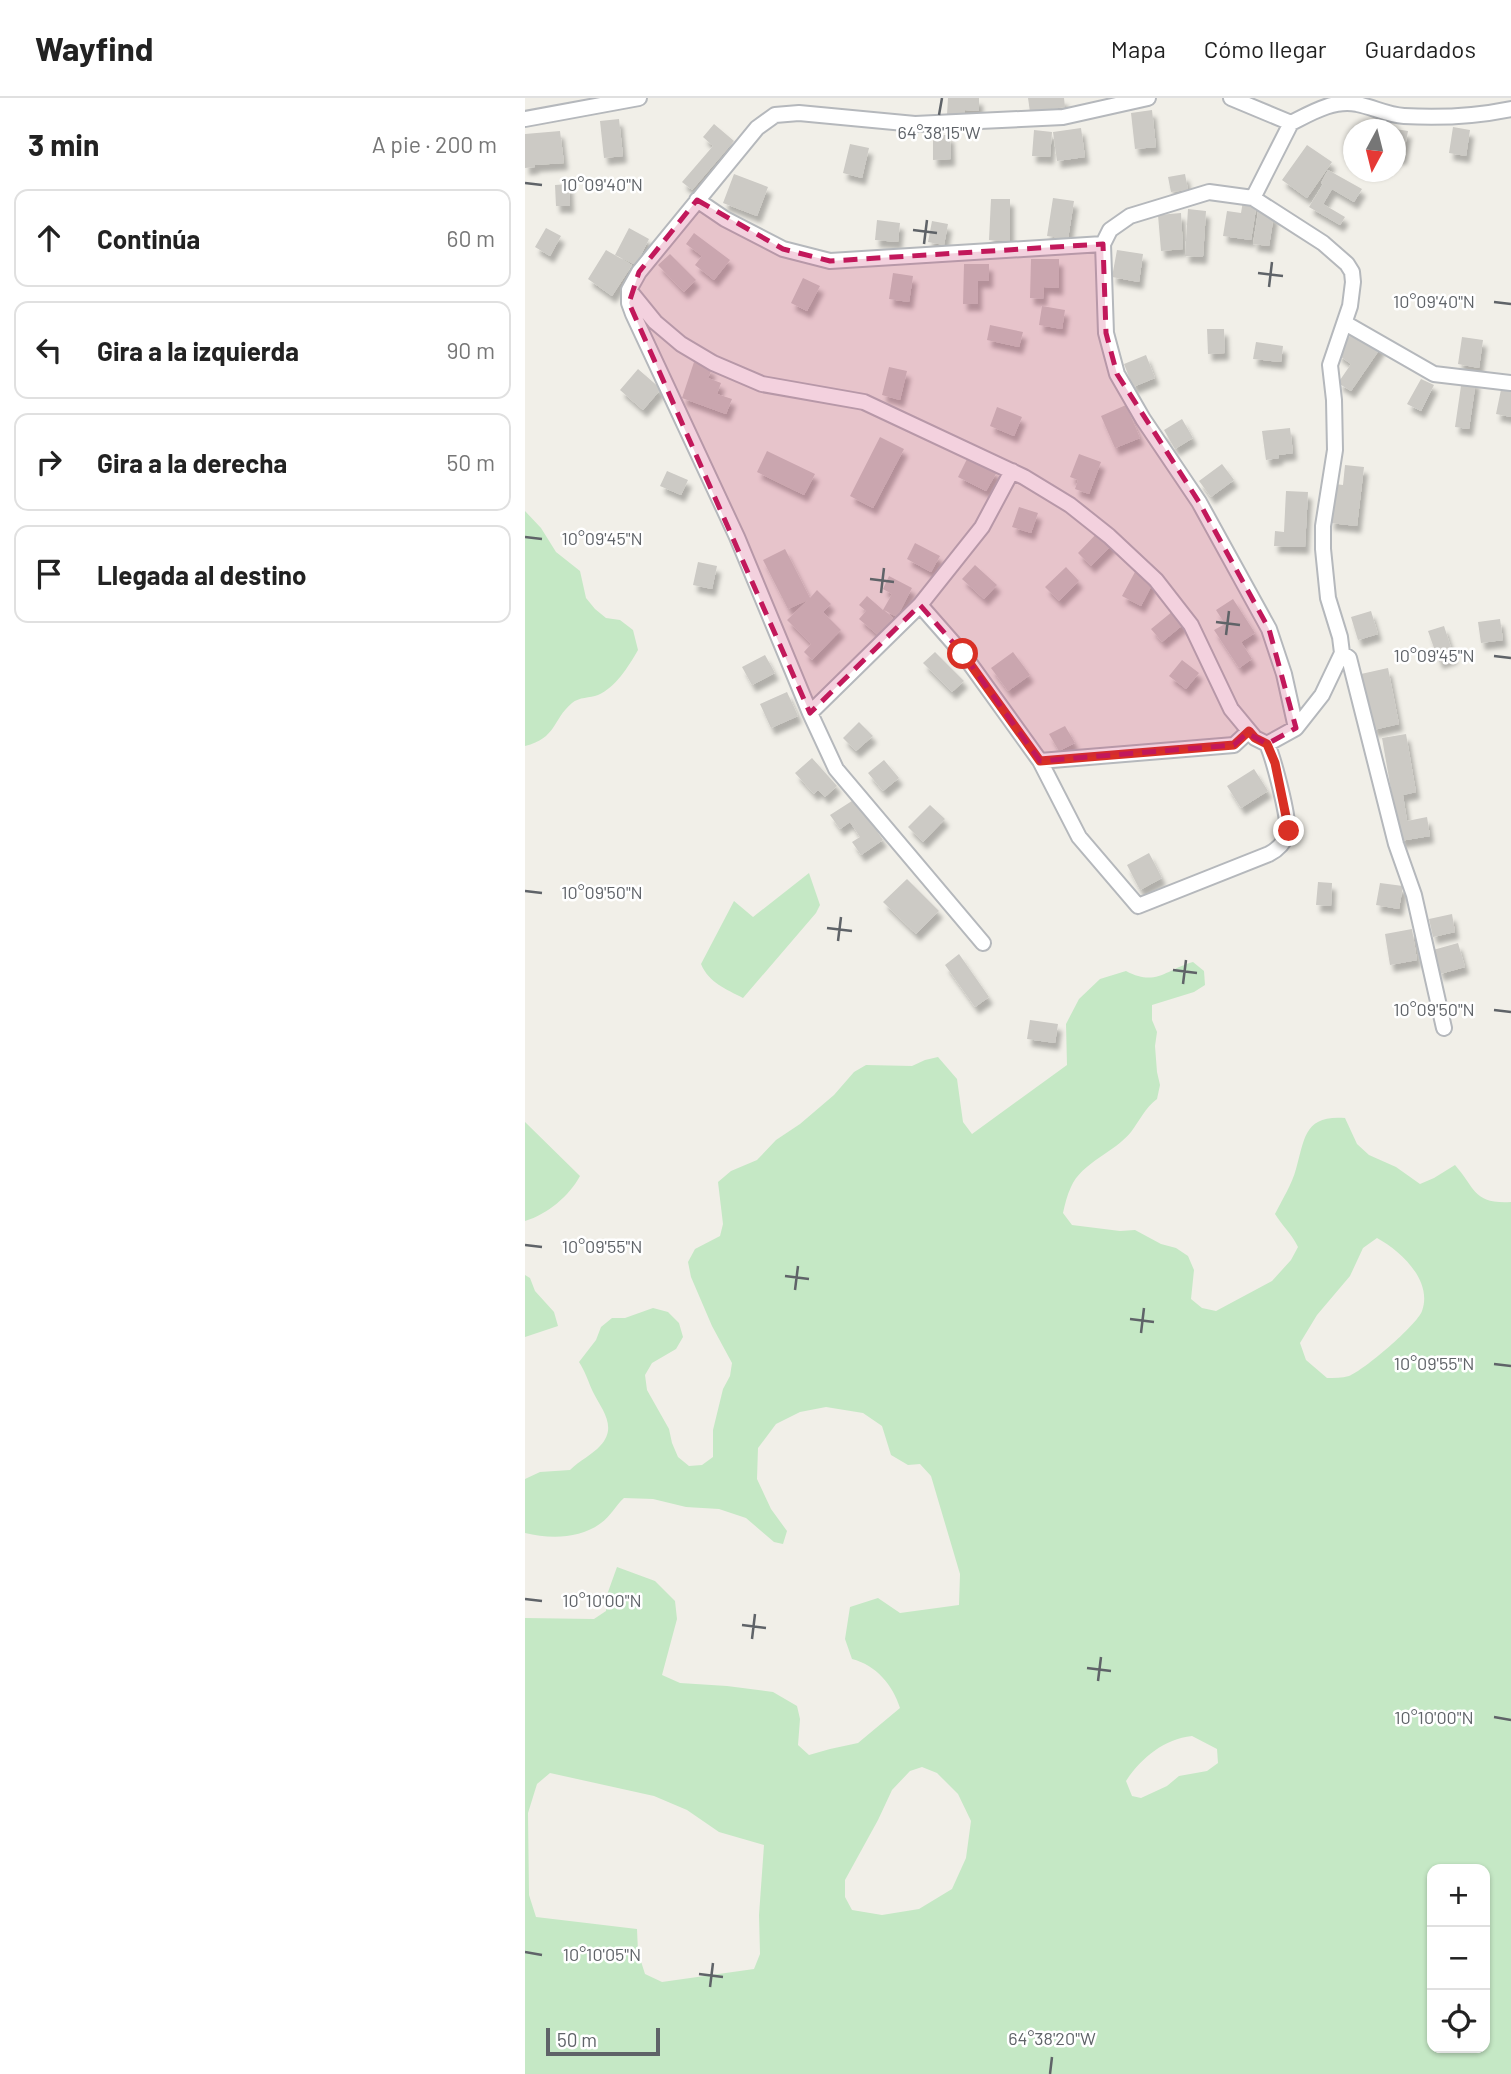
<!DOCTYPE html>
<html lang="es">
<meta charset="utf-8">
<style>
:root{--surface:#fff;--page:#f2f2f2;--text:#222;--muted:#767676;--line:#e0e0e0}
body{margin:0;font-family:Barlow,sans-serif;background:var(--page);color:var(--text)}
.controls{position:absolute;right:21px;bottom:21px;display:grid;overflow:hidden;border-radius:14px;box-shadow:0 2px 5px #0004}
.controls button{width:63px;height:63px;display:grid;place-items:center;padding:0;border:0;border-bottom:2px solid var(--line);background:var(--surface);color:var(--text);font:35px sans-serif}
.compass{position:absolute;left:818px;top:21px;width:63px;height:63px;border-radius:50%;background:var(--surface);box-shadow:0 2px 5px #0004;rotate:187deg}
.scale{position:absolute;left:21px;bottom:18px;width:114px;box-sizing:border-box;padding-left:7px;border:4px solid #5f6368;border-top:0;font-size:19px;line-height:24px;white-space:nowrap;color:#5f6368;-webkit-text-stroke:5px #fff;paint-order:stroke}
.stop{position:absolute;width:21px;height:21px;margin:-16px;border:5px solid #d93025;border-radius:50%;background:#fff}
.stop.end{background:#d93025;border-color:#fff;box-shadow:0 2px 7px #0008}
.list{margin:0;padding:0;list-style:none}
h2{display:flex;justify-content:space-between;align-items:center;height:91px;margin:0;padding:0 28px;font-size:30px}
h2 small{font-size:23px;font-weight:400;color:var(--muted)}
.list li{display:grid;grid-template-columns:46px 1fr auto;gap:21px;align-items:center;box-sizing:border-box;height:98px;margin:0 14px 14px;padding:0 14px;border:2px solid var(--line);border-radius:14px}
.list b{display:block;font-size:26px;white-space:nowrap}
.list em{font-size:23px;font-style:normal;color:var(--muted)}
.icon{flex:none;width:38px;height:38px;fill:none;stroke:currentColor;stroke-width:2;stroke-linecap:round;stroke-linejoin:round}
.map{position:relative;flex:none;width:986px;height:1976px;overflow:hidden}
header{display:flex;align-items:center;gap:42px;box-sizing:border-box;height:98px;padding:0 35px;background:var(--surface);border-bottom:2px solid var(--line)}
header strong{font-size:33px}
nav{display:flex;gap:38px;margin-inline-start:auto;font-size:24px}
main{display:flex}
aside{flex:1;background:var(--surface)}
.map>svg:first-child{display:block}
.green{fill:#c5e8c5;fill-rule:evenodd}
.building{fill:#cccac5;filter:url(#shadow)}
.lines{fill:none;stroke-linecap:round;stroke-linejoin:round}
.minor-casing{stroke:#b5b8bc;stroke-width:18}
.minor{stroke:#fff;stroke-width:14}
.route{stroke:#d93025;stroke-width:9}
.marked{fill:#c2185b;fill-opacity:0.2;stroke:#c2185b;stroke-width:5;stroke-dasharray:14 9;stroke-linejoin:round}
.ticks{fill:none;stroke:#5f6368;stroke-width:2.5}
.ticks-label{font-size:18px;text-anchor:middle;fill:#5f6368;stroke:#fff;stroke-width:5;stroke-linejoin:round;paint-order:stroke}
</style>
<header>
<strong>Wayfind</strong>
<nav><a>Mapa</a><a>Cómo llegar</a><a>Guardados</a></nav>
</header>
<main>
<aside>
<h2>3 min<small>A pie · 200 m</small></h2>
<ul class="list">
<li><svg class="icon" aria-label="ahead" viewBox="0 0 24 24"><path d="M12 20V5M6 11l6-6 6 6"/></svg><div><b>Continúa</b></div><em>60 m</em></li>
<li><svg class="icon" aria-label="left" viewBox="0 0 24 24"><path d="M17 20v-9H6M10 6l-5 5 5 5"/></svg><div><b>Gira a la izquierda</b></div><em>90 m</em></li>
<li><svg class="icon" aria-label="right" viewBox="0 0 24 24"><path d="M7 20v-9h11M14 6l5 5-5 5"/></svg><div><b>Gira a la derecha</b></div><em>50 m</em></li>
<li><svg class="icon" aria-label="arrive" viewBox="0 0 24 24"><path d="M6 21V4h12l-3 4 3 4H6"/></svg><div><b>Llegada al destino</b></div></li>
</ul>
</aside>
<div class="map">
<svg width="986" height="1976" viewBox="0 0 986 1976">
<defs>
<filter id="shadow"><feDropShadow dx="4" dy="7" stdDeviation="2" flood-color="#0004"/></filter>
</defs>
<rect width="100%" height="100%" fill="#f1efe8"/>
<path class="green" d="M 0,413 L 16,430 L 31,454 L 55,473 L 61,500 L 70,511 L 81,520 L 95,522 L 108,532 L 113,552 C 104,568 90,590 73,597 C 65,600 54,599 47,605 C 27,622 32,640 0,648 Z
M 284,775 L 295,807 L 291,815 L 218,900 C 201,891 184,885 176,866 L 209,803 L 228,819 Z
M 668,864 L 679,873 L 680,887 L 669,894 L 627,907 L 627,922 L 632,934 L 630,948 L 632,974 L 635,987 L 632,1001 C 620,1010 615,1022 606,1034 C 589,1055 557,1064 546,1089 C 542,1097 540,1106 538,1115 L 547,1127 L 595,1133 L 610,1132 L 636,1146 L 651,1150 L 663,1158 L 669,1172 L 666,1201 L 677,1210 L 691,1213 L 747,1183 L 766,1162 L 773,1149 C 767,1136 758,1129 750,1116 C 757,1102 767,1086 771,1071 C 780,1040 779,1017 820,1020 L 832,1046 L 844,1057 L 871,1069 L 895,1086 L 909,1080 L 930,1067 C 951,1091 948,1106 986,1104 L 986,1976 L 0,1976 L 0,1520 L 69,1521 L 81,1513 L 83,1494 L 92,1469 L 130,1483 L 150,1503 L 152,1521 L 137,1577 L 155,1585 L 202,1588 L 248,1594 L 272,1608 L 275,1621 L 273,1647 L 284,1657 L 305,1651 L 333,1645 L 375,1610 C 368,1587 351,1567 327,1561 L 320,1541 L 325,1509 L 353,1500 L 375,1515 L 434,1507 L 435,1476 L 406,1378 L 395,1366 L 383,1367 L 366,1357 L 357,1328 L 338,1315 L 301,1309 L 275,1314 L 251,1326 L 233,1350 L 232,1381 L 246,1411 L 262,1433 L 258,1446 L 249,1444 L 221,1420 L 194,1411 L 161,1409 L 128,1401 L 99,1400 C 91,1407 85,1419 76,1425 C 55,1441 25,1441 0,1435 L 0,1381 L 15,1374 L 45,1372 C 54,1363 68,1356 75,1348 C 93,1329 77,1312 68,1294 C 63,1283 60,1273 54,1264 L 71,1242 L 76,1229 L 87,1220 L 100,1220 L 128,1210 L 143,1214 L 154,1225 L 158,1239 L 151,1251 L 127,1265 L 120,1277 L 122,1292 L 144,1331 L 147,1345 L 153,1359 L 164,1368 L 177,1367 L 188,1359 L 188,1332 L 198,1291 L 205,1278 L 207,1265 L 187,1228 L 166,1179 L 163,1164 L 170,1151 L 195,1138 L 198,1126 L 193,1084 L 206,1073 L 232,1062 L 251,1042 L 275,1026 L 309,997 L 329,974 L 341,967 L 387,968 L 400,962 L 413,959 L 432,981 L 438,1024 L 447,1036 L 542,967 L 541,926 L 554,901 L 575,881 L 601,873 C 631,889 640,872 668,864 ZM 852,1140 C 876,1153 908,1183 897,1213 C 892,1227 838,1273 824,1278 C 817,1280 809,1280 802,1280 L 781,1262 L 775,1245 L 792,1217 L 825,1178 L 838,1150 ZM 667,1638 L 692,1651 L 693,1665 L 682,1673 L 654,1678 L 642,1688 L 616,1700 L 607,1698 L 601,1683 C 616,1660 639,1641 667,1638 ZM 397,1669 L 412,1675 L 433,1696 L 446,1723 L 441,1760 L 427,1791 L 394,1811 L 357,1817 L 327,1812 L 320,1799 L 320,1782 L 353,1722 L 367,1692 L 385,1673 ZM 25,1675 L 129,1698 L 162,1712 L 194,1734 L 239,1747 L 234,1817 L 235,1856 L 229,1871 L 137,1884 L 120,1876 L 113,1854 L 112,1831 L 11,1819 L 4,1797 L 3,1715 L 12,1686 ZM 907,1771 L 960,1771 L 960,1950 L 907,1950 Z
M 0,1024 L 55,1078 C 44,1098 23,1116 0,1123 Z
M 0,1177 L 5,1180 L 10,1193 L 29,1214 L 33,1228 L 0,1239 Z"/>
<path class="building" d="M 423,0 L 454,0 L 454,13 L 440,12 L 440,18 L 422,17 Z
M 503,0 L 539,0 L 540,9 L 505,14 Z
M 627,12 L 631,49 L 610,51 L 606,15 Z
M 94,21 L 98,58 L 79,60 L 75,23 Z
M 189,26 L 209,43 L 167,92 L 157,84 L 188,48 L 178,39 Z
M 928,29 L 945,32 L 941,58 L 924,55 Z
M 556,30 L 560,59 L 532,63 L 528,34 Z
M 870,31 L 883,33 L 878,60 L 870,59 Z
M 509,32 L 527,34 L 525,59 L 507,58 Z
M 35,33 L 39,65 L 10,67 L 10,69 L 0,70 L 0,36 Z
M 408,37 L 425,37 L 426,61 L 408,62 Z
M 325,46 L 344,50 L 337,80 L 318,75 Z
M 782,47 L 807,64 L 782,100 L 757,82 Z
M 803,72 L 837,91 L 829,104 L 807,91 L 798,106 L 820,119 L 815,127 L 784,109 L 798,86 L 796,85 Z
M 209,76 L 243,89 L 232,118 L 198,105 Z
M 660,76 L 663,92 L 646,94 L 643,79 Z
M 44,86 L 45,108 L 31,108 L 30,87 Z
M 528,100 L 549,103 L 543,141 L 522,138 Z
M 466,101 L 485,101 L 485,143 L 464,142 Z
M 718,103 L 732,105 L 726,142 L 698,138 L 702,113 L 716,115 Z
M 663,111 L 681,113 L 678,159 L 660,158 Z
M 733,114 L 749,117 L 744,148 L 728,146 Z
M 656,115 L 658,151 L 636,153 L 633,117 Z
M 352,122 L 375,125 L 373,144 L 350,142 Z
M 407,123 L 423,126 L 419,147 L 403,144 Z
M 21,130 L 36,138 L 25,158 L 10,149 Z
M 104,130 L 124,141 L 111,167 L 90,157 Z
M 169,135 L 205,162 L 189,182 L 170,167 L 177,158 L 161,146 Z
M 81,152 L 107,167 L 87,198 L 63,181 Z
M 592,152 L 618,156 L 614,184 L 587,179 Z
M 145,156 L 171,182 L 159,194 L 133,167 Z
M 506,161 L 534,161 L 534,190 L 519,189 L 518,201 L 505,200 Z
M 439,166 L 464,166 L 464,183 L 453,183 L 453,206 L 438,206 Z
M 368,175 L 388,178 L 384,204 L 364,201 Z
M 278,180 L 295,188 L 282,213 L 266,205 Z
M 517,208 L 540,212 L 537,231 L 514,227 Z
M 465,227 L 498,234 L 494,249 L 462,242 Z
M 682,231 L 699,231 L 700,255 L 683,256 Z
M 826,236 L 838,244 L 842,238 L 857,248 L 826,293 L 813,285 L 826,266 L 812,256 Z
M 937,239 L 958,242 L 954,270 L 933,266 Z
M 731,244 L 758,248 L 756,264 L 728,261 Z
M 621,257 L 630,280 L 608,289 L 599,266 Z
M 169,264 L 187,271 L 183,280 L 196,285 L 192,296 L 207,301 L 201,316 L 157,300 Z
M 364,269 L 382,273 L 375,302 L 357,297 Z
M 113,271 L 136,291 L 118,312 L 95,292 Z
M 896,281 L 909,287 L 896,313 L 882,306 Z
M 937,281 L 951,283 L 944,331 L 930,329 Z
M 977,287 L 986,289 L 986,319 L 971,316 Z
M 601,307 L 615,340 L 590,350 L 576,318 Z
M 472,309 L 497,319 L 489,338 L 465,328 Z
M 657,321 L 668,340 L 650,351 L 639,332 Z
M 765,330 L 768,355 L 754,357 L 754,360 L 741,362 L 737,333 Z
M 355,339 L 379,351 L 348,410 L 325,398 Z
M 242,353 L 290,376 L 279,397 L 232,374 Z
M 554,356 L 576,364 L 564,396 L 550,391 L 553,382 L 545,379 Z
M 443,359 L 472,374 L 461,393 L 433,379 Z
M 697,366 L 709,382 L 686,399 L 674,383 Z
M 820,367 L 839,369 L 832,428 L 805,425 L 810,386 L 818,387 Z
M 142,373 L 163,382 L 156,397 L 135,388 Z
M 761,393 L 783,394 L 780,449 L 749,448 L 750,433 L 759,434 Z
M 494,409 L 513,415 L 506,435 L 487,429 Z
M 575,432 L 589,445 L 566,468 L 553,455 Z
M 390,445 L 415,458 L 406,474 L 382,461 Z
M 260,451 L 285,500 L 292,492 L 306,506 L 298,514 L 316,532 L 287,562 L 279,554 L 286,546 L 262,522 L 283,502 L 263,511 L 238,462 Z
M 173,464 L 192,468 L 187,491 L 168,487 Z
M 450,467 L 472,487 L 459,501 L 437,481 Z
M 541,469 L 554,483 L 534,503 L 520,489 Z
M 611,472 L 630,481 L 616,508 L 597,498 Z
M 364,478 L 387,490 L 372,519 L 359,512 L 368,520 L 353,537 L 334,521 L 341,513 L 334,507 L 342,498 L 358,512 L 367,496 L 358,491 Z
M 708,501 L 730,535 L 716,544 L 727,561 L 714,570 L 689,532 L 700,526 L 691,512 Z
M 648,513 L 659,526 L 637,544 L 626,531 Z
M 846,513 L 853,536 L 833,542 L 826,519 Z
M 975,521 L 978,542 L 956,545 L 953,524 Z
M 919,528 L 929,559 L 914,564 L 903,533 Z
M 410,554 L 439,583 L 427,594 L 398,565 Z
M 488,554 L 505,577 L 483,593 L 466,570 Z
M 240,557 L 250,575 L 227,587 L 217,569 Z
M 657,562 L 674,575 L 661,591 L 644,578 Z
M 863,570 L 874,626 L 848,632 L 836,576 Z
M 262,594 L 273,618 L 246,630 L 235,606 Z
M 334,624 L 348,638 L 331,653 L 318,640 Z
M 540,628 L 550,645 L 534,653 L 524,636 Z
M 881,636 L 891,694 L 878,697 L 882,723 L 902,719 L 905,738 L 875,743 L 857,640 Z
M 287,660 L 312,688 L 300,699 L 293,692 L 289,696 L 270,675 Z
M 359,662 L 374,680 L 358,693 L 343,675 Z
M 729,671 L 743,693 L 716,710 L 702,688 Z
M 330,701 L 358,742 L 336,757 L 327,744 L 335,739 L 325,724 L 315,731 L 305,717 Z
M 405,707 L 420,721 L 398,744 L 383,729 Z
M 624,755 L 637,780 L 615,792 L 602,767 Z
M 382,781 L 414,813 L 391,836 L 358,804 Z
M 793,784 L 807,785 L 806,808 L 791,807 Z
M 855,785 L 878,788 L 874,811 L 851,807 Z
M 927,816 L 930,834 L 908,839 L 904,821 Z
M 887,831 L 892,862 L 865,867 L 860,836 Z
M 933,845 L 940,869 L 915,876 L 908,852 Z
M 434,856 L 464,899 L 450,909 L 420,867 Z
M 505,922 L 533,926 L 530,945 L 502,941 Z"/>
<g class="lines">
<g class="minor-casing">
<path id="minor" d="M 623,0 L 538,19 L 390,26 L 274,15 L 250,17 L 232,30 L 114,174 L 104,192 L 130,224 L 156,246 L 188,265 L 237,286 L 339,304 L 499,379 L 545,407 L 584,438 L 631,482 L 666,527 L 706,611 L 730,640 L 742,646 L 771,630 L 797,597 L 817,555 L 815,539 L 803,500 L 798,451 L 798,428 L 810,352 L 809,302 L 805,267 L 825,208 L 828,184 L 827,174 L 822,166 L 798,145 L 728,100
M 706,0 L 766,25 C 786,15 809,1 832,6 C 848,9 862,17 879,18 C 913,20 952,18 986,11
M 0,21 L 114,0
M 172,102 L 200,121 L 258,151 L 305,163 L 578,146 L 585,132 L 605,118 L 684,94 L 728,100 L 766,25
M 578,146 L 581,235 L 592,276 L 618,321 L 674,404 L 744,531 L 759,576 L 771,630
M 104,192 L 104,205 L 108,216 L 212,439 L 285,615 L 395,507 L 457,429 L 487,373
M 820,225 L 909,276 L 986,285
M 395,507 L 438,556 L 515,663 L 554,739 L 613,808 L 744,756 C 752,752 759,745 762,736 C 766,725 748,659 742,646
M 817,555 L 824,560 L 871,746 L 889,797 L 919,930
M 285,615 L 311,671 L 458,845
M 515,663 L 709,647 L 724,633"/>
</g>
<use href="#minor" class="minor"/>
</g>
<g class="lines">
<path class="route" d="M 438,556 L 515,663 L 709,647 L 724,633 L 730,640 L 742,646 L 750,665 L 764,733"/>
</g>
<path class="marked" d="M 172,102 L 258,151 L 305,163 L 578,146 L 581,235 L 592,276 L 674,404 L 744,531 L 771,630 L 742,646 L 722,635 L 709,647 L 515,663 L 438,556 L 395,507 L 285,615 L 104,205 L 114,174 Z"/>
<path class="ticks" d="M 414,17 L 417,0M 0,85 L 17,87M 388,132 L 412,135M 399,146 L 402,122M 733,175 L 758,178M 744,189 L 747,164M 969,204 L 986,206M 0,439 L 17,441M 345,481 L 369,484M 356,495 L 359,470M 691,524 L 715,527M 701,537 L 704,513M 969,558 L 986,560M 0,793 L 17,795M 302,830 L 327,833M 313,843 L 316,819M 648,872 L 672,875M 658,886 L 661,862M 969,912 L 986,914M 0,1147 L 17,1149M 260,1178 L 284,1181M 270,1192 L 273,1168M 605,1221 L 629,1224M 616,1235 L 619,1210M 969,1266 L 986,1268M 0,1501 L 17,1503M 217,1527 L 241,1530M 227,1541 L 230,1516M 562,1570 L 586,1573M 573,1583 L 576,1559M 969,1619 L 986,1622M 0,1854 L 17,1857M 174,1876 L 198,1879M 185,1889 L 188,1865M 525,1976 L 527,1959"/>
<g class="ticks-label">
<text x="414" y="41">64°38'15"W</text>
<text x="77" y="93">10°09'40"N</text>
<text x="909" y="210">10°09'40"N</text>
<text x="77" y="447">10°09'45"N</text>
<text x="909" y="564">10°09'45"N</text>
<text x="77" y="801">10°09'50"N</text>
<text x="909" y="918">10°09'50"N</text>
<text x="77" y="1155">10°09'55"N</text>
<text x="909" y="1272">10°09'55"N</text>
<text x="77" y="1509">10°10'00"N</text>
<text x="909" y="1626">10°10'00"N</text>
<text x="77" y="1863">10°10'05"N</text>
<text x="527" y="1947">64°38'20"W</text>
</g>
</svg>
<div class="controls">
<button>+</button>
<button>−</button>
<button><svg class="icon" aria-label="locate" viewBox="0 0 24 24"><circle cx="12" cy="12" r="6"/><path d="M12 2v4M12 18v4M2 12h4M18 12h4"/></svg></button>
</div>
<svg class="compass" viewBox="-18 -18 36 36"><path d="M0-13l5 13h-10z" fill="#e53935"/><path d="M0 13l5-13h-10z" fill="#767676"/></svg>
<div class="scale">50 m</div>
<div class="stop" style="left:438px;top:556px"></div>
<div class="stop end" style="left:764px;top:733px"></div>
</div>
</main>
